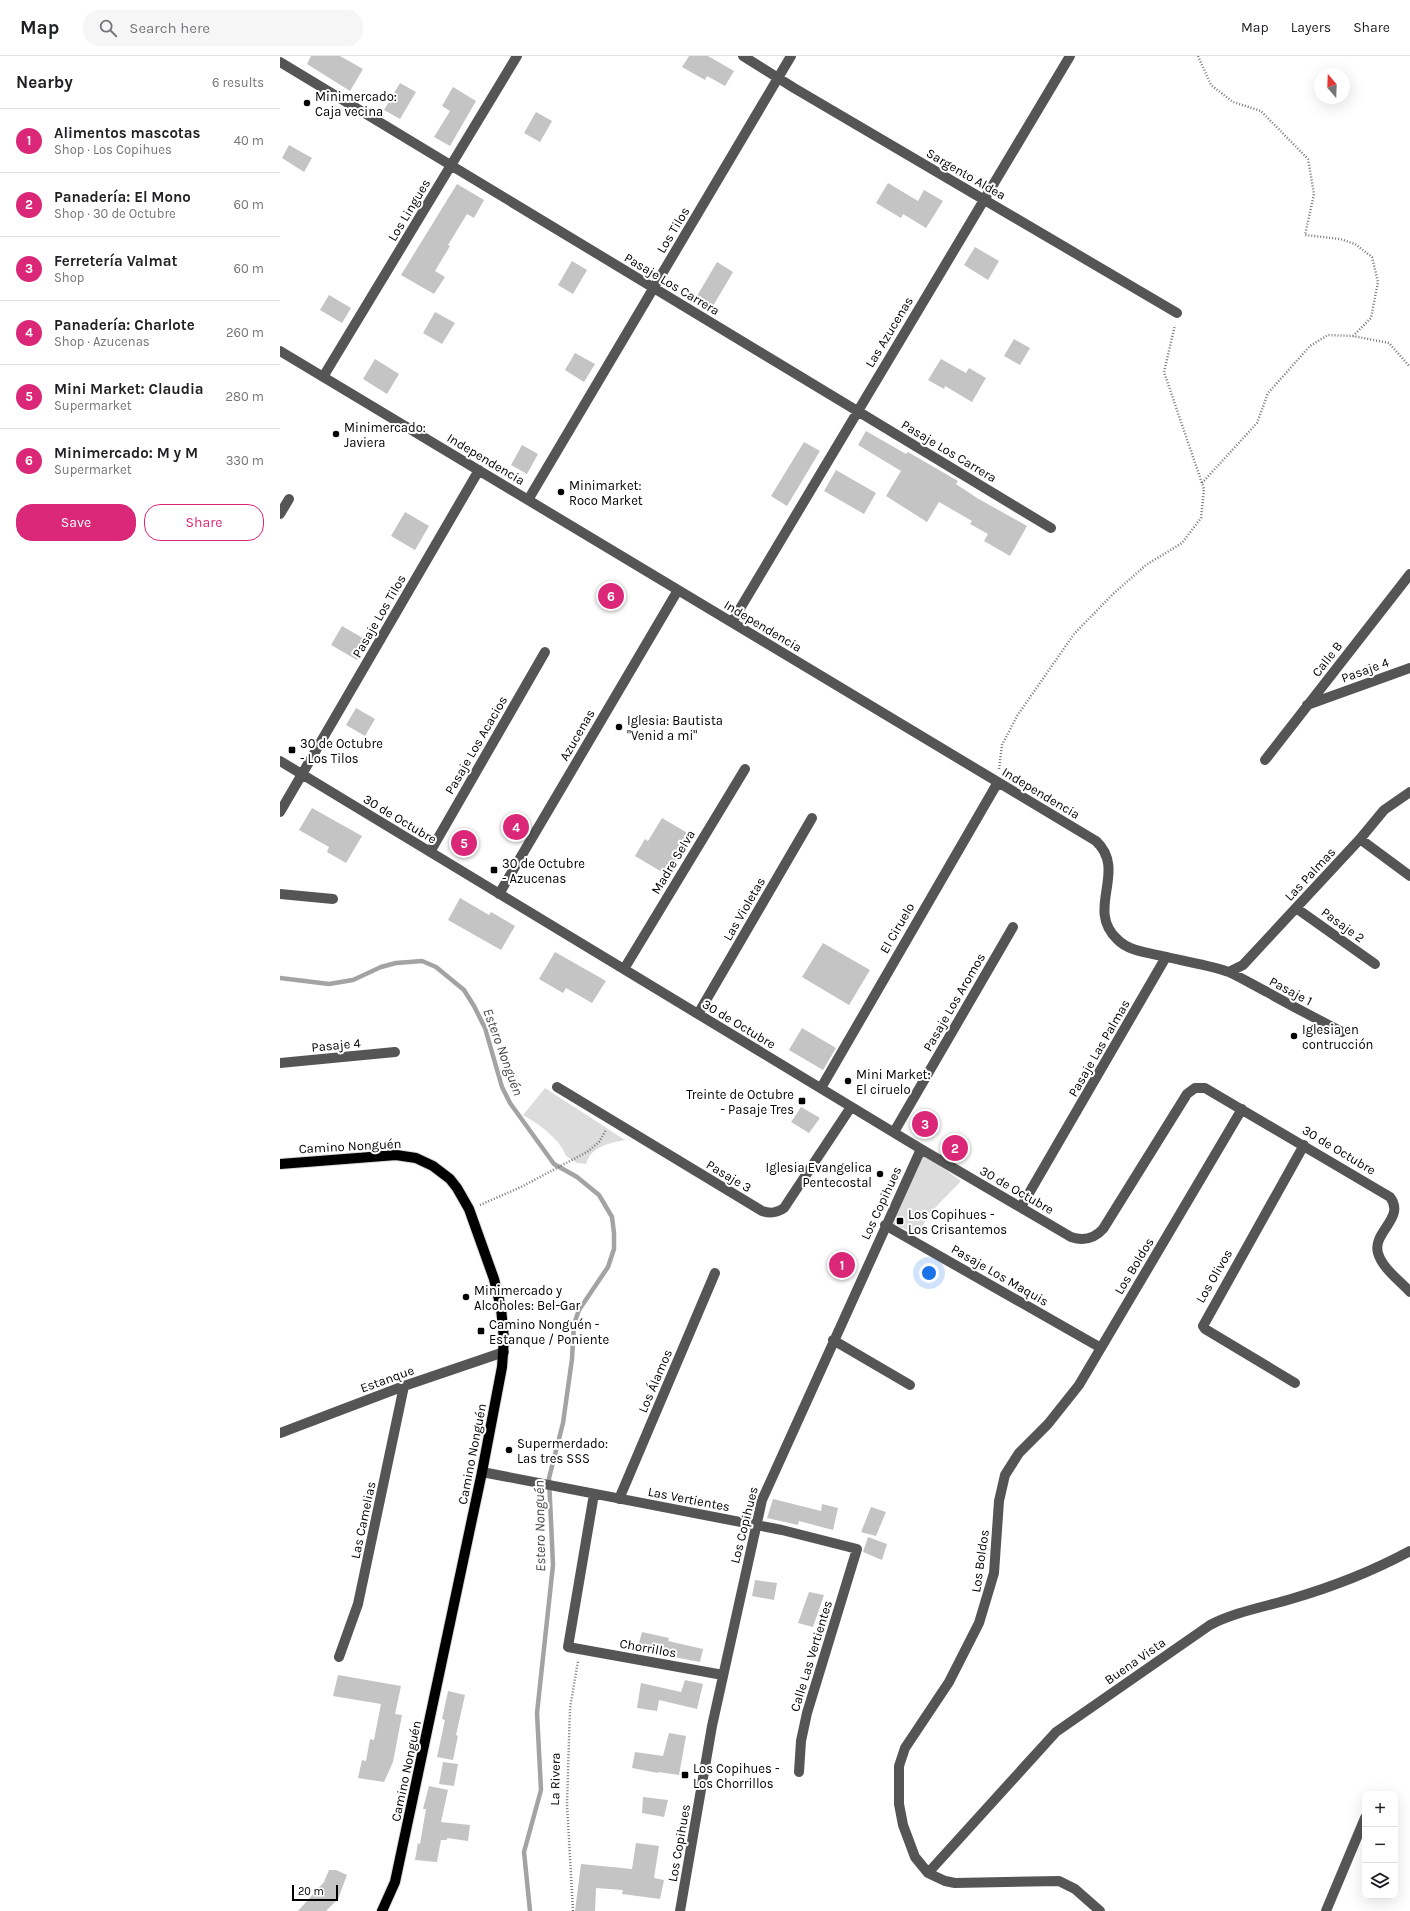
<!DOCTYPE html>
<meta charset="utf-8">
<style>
:root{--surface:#fff;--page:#f6f6f6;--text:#202124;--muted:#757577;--line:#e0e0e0;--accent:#db2777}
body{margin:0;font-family:Karla,sans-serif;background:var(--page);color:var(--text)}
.controls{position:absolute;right:12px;bottom:12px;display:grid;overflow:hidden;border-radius:8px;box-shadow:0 4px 16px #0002}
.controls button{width:36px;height:36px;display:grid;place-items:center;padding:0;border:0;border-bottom:1px solid var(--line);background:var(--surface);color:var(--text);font:20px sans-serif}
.compass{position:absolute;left:1034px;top:12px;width:36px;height:36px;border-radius:50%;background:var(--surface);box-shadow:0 4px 16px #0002;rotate:341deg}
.scale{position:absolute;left:12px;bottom:10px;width:46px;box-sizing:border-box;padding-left:4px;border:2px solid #000;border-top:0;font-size:11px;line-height:14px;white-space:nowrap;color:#000;-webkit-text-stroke:3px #fff;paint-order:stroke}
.you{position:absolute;left:649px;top:1217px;width:14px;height:14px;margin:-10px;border:3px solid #fff;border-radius:50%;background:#1a73e8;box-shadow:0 0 0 6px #1a73e833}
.badge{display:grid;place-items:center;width:26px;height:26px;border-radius:50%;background:var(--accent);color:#fff;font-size:13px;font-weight:700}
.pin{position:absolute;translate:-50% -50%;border:2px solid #fff;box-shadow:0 1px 4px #0006}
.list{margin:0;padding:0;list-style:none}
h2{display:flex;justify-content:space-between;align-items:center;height:52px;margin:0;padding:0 16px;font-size:17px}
h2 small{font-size:13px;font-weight:400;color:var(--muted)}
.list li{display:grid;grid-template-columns:26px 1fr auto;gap:12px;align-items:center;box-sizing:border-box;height:64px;padding:0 16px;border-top:1px solid var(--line)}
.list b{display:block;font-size:15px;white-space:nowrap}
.list p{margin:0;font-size:13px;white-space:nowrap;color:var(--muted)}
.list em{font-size:13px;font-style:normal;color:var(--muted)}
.actions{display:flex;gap:8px;padding:12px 16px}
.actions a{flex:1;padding:9px 0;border:1px solid var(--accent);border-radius:16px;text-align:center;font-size:14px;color:var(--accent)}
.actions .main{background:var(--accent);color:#fff}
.icon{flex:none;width:22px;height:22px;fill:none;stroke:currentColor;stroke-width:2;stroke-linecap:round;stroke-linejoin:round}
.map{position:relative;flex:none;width:1130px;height:1855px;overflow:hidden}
header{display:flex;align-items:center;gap:24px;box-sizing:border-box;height:56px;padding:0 20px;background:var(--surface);border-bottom:1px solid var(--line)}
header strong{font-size:19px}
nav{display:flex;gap:22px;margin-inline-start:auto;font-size:14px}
.search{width:280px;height:36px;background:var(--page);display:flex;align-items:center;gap:10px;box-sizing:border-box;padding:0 14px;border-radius:16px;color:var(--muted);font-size:15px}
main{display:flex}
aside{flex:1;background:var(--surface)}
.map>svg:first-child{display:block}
.green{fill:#dcdcdc}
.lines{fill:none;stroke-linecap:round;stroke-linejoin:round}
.stream{stroke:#a3a3a3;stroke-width:4.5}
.building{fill:#c4c4c4}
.major-casing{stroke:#dbdbdb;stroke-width:12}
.path{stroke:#777;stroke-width:2.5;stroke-dasharray:1 2;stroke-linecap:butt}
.minor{stroke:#555;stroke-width:10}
.major{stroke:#000;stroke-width:10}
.poi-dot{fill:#000;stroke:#fff;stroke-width:1.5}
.labels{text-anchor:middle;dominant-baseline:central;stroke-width:4;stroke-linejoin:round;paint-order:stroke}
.poi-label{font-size:13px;fill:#000;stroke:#fff;text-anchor:start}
.street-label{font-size:13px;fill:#000;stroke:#fff}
.water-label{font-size:14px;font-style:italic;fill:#444;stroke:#fff}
</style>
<header>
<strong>Map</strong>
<div class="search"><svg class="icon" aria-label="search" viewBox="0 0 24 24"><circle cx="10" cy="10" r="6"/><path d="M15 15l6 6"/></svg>Search here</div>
<nav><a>Map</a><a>Layers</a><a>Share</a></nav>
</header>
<main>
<aside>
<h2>Nearby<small>6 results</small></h2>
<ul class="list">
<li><span class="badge">1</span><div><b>Alimentos mascotas</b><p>Shop · Los Copihues</p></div><em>40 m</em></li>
<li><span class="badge">2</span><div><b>Panadería: El Mono</b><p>Shop · 30 de Octubre</p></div><em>60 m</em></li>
<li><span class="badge">3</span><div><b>Ferretería Valmat</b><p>Shop</p></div><em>60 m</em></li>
<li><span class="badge">4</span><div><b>Panadería: Charlote</b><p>Shop · Azucenas</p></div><em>260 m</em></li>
<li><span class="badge">5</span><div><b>Mini Market: Claudia</b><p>Supermarket</p></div><em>280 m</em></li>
<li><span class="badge">6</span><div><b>Minimercado: M y M</b><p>Supermarket</p></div><em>330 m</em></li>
</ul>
<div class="actions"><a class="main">Save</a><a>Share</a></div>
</aside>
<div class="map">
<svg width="1130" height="1855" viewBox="0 0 1130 1855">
<rect width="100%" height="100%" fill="#fff"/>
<path class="green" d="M 265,1032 L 345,1084 C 330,1087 311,1090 306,1108 L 297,1107 L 286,1100 C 280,1083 259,1068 243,1059 Z
M 641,1096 L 681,1125 L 650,1157 L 638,1178 L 610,1167 Z"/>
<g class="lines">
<path class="stream" d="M 0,922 L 49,928 L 73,924 L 101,911 L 116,907 L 142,905 L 156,911 L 184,934 L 194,950 L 205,972 L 222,1031 L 230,1047 L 274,1108 L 297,1121 L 319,1139 L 332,1161 L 334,1177 L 334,1193 L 328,1211 L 299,1254 L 294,1268 L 292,1303 L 283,1367 L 269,1422 L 273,1509 L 257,1657 L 261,1734 L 244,1796 L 250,1855"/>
</g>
<path class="building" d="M 31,0 L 60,0 L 83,13 L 70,35 L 27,8 Z
M 409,0 L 428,0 L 454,15 L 445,30 L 427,20 L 425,24 L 402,11 Z
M 120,27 L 136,36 L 120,63 L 104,54 Z
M 173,31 L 196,45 L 170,90 L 154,81 L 170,55 L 162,50 Z
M 256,56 L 272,65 L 260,86 L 244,77 Z
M 9,89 L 32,102 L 24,116 L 2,102 Z
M 608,127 L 638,145 L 644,134 L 663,145 L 646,172 L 623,158 L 621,162 L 596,147 Z
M 177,128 L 204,144 L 194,162 L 187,158 L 168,189 L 170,190 L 155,215 L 165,221 L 154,238 L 121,219 Z
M 695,191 L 719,205 L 708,224 L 684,209 Z
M 292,205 L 307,214 L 293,238 L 278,229 Z
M 437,206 L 453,216 L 433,250 L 417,240 Z
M 49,239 L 71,252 L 62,267 L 40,254 Z
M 155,256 L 175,267 L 162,288 L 143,277 Z
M 734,283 L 750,292 L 740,309 L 724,300 Z
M 295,297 L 315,308 L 304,326 L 285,314 Z
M 95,303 L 119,318 L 107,338 L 83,323 Z
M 661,303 L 686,317 L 689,312 L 706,322 L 692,346 L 665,330 L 664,333 L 648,324 Z
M 586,375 L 626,398 L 628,396 L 678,425 L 676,428 L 697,442 L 747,470 L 730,500 L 704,485 L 708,478 L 690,468 L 692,465 L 659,446 L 647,466 L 606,440 L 621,415 L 578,389 Z
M 524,386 L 540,395 L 507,450 L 491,440 Z
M 242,389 L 258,398 L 247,418 L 231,409 Z
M 556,414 L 596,437 L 584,458 L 544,435 Z
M 125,456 L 149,470 L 135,494 L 111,480 Z
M 62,570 L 88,585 L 77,604 L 51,589 Z
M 76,652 L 95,663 L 85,680 L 66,669 Z
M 32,752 L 82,780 L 66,807 L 47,796 L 49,791 L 19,774 Z
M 382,762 L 411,779 L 387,819 L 355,800 L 365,783 L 368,785 Z
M 180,842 L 209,859 L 211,856 L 235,870 L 221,894 L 168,864 Z
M 543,887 L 590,914 L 569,949 L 522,921 Z
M 275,896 L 326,925 L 312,947 L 286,932 L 283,937 L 259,923 Z
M 522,972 L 556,992 L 543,1014 L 509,994 Z
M 521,1051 L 540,1062 L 529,1077 L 511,1066 Z
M 493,1443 L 541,1455 L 542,1448 L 558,1452 L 553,1474 L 519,1465 L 518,1469 L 487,1462 Z
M 591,1451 L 606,1456 L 596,1480 L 581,1476 Z
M 588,1481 L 607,1488 L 602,1504 L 583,1496 Z
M 475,1524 L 497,1527 L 494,1544 L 472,1540 Z
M 529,1536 L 544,1539 L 533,1571 L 518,1567 Z
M 362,1576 L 389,1582 L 388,1585 L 423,1593 L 420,1606 L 357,1594 Z
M 58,1619 L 121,1630 L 115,1658 L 122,1659 L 113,1706 L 104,1726 L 78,1722 L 82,1704 L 86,1705 L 90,1683 L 94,1684 L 101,1648 L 53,1640 Z
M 405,1624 L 423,1628 L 417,1653 L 379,1644 L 377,1655 L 357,1652 L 361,1627 L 401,1636 Z
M 168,1635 L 185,1639 L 176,1679 L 178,1680 L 173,1704 L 157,1701 L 165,1664 L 162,1663 Z
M 389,1677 L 406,1680 L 399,1719 L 378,1716 L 378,1717 L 352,1712 L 355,1696 L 383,1700 Z
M 163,1706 L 178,1708 L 174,1730 L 159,1728 Z
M 149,1730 L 168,1734 L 161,1766 L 190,1769 L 188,1785 L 167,1782 L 167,1784 L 161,1784 L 157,1806 L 135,1804 L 138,1787 L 140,1788 L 146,1753 L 143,1753 Z
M 363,1741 L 388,1744 L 384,1761 L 362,1757 Z
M 356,1787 L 379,1790 L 374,1822 L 384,1824 L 380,1843 L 342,1838 L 343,1834 L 316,1832 L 315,1855 L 295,1855 L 301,1808 L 352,1813 Z
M 49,1814 L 56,1814 L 67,1819 L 58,1843 L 46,1855 L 18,1855 L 44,1826 Z"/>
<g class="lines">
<g class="major-casing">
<path id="major" d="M 0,1108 L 116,1099 L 136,1102 L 153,1110 L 170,1123 L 177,1132 L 189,1153 L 214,1223 L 221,1252 L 224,1283 L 222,1311 L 202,1416 L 115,1826 L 102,1855"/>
</g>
<path class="path" d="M 918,0 L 931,29 L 953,46 L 981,55 L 1028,103 L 1034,138 L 1025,179 L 1060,183 L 1075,188 L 1092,201 L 1098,226 L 1091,262 L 1073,280
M 922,427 L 977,367 L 988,337 L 1030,290 L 1048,279 L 1073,280 L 1109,287 L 1130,311
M 719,713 L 722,689 L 737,660 L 794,578 L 833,538 L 866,509 L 902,487 L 921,462 L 924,433 L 884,316 L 895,269
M 200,1149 L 241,1131 L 307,1096 L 319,1086 L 326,1074
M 293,1855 L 287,1748 L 290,1652 L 298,1605"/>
<path class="minor" d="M 463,0 L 514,32 L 897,257
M 0,6 L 771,472
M 0,295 L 816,785 C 848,815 805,853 837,883 C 849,896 871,897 887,901 C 907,906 930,909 949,916 C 962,922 975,930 987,936 C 1012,950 1037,963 1062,976
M 43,321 L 237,0
M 248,444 L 511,0
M 0,458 L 9,443
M 452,566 L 790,0
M 1027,649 L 1130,612
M 985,704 L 1130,518
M 0,705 L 641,1093 L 791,1181 C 803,1185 814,1183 823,1173 L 907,1038 L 915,1032 L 925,1032 L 1110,1141 C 1126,1162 1092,1176 1098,1197 C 1102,1212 1120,1225 1130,1236
M 0,756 L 199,414
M 1080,783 L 1130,820
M 150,796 L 265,596
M 0,838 L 53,843
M 219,838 L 398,534
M 1016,852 L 1095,908
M 344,913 L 465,713
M 949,916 L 963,909 L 1080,783 L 1104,754 L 1130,736
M 418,958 L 532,762
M 0,1007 L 115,996
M 277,1031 L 482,1155 C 491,1158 497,1157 504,1152 L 571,1051
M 541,1032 L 718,726
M 614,1076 L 733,871
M 741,1151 L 886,901
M 605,1169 L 821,1292
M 553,1284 L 630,1329
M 1015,1327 L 925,1273 L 923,1270 L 1024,1089
M 0,1377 L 124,1330 L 224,1296
M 202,1416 L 502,1474 L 577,1493 L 527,1657 L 521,1685 L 519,1716
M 314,1438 L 288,1591 L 443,1619
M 339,1443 L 435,1217
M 59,1601 L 78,1548 L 124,1330
M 648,1817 L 776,1676 L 930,1569 C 955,1556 984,1551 1011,1543 C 1052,1531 1093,1515 1130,1495
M 400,1855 L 432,1670 L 482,1444 L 641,1093
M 820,1855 L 795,1833 L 779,1825 L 675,1827 L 665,1825 L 648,1817 L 635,1801 L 623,1769 L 619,1748 L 619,1710 L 625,1692 L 669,1626 L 699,1567 L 714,1517 L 719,1445 L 725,1419 L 739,1397 L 768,1368 L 799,1329 L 962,1053
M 1046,1855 L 1085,1762"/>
<use href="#major" class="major"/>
</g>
<g class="poi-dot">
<circle cx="27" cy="47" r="4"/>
<circle cx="56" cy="378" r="4"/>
<circle cx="281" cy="436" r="4"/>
<circle cx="339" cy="671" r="4"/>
<rect x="8" y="690" width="8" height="8" rx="2"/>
<rect x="210" y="810" width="8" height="8" rx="2"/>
<circle cx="1014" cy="980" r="4"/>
<circle cx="568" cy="1025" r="4"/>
<rect x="518" y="1041" width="8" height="8" rx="2"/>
<circle cx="600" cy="1118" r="4"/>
<rect x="616" y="1161" width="8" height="8" rx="2"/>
<circle cx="186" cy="1241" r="4"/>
<rect x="197" y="1271" width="8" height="8" rx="2"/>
<circle cx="229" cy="1394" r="4"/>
<rect x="401" y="1715" width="8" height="8" rx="2"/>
</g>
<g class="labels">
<g class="poi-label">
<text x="35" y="40">Minimercado:<tspan x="35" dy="15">Caja vecina</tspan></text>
<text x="64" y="371">Minimercado:<tspan x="64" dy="15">Javiera</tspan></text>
<text x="289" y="429">Minimarket:<tspan x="289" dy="15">Roco Market</tspan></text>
<text x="347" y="664">Iglesia: Bautista<tspan x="347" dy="15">"Venid a mi"</tspan></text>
<text x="20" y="687">30 de Octubre<tspan x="20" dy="15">- Los Tilos</tspan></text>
<text x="222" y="807">30 de Octubre<tspan x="222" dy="15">- Azucenas</tspan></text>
<text x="1022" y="973">Iglesia en<tspan x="1022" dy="15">contrucción</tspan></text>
<text x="576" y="1018">Mini Market:<tspan x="576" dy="15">El ciruelo</tspan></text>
<text x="514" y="1038" text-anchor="end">Treinte de Octubre<tspan x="514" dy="15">- Pasaje Tres</tspan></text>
<text x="592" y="1111" text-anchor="end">Iglesia Evangelica<tspan x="592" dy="15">Pentecostal</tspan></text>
<text x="628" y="1158">Los Copihues -<tspan x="628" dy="15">Los Crisantemos</tspan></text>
<text x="194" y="1234">Minimercado y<tspan x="194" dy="15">Alcoholes: Bel-Gar</tspan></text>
<text x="209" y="1268">Camino Nonguén -<tspan x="209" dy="15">Estanque / Poniente</tspan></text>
<text x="237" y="1387">Supermerdado:<tspan x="237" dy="15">Las tres SSS</tspan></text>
<text x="413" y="1712">Los Copihues -<tspan x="413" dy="15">Los Chorrillos</tspan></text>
</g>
<g class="street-label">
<text transform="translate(686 118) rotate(30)">Sargento Aldea</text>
<text transform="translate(129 154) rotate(-59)">Los Lingues</text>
<text transform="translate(393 174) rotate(-59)">Los Tilos</text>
<text transform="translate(392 228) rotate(31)">Pasaje Los Carrera</text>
<text transform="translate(609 276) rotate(-59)">Las Azucenas</text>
<text transform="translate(669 395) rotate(31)">Pasaje Los Carrera</text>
<text transform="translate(206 403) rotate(31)">Independencia</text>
<text transform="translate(99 560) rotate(-60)">Pasaje Los Tilos</text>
<text transform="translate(483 570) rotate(31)">Independencia</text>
<text transform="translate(1047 603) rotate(-52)">Calle B</text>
<text transform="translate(1085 614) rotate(-20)">Pasaje 4</text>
<text transform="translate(297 679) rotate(-60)">Azucenas</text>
<text transform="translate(196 689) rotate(-60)">Pasaje Los Acacios</text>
<text transform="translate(761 737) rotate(31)">Independencia</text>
<text transform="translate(120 763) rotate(31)">30 de Octubre</text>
<text transform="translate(393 806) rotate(-59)">Madre Selva</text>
<text transform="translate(1030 818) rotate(-47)">Las Palmas</text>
<text transform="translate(464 853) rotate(-60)">Las Violetas</text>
<text transform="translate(1063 869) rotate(36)">Pasaje 2</text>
<text transform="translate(617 872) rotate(-60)">El Ciruelo</text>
<text transform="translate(1011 935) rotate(28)">Pasaje 1</text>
<text transform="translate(674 946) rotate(-60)">Pasaje Los Aromos</text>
<text transform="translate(459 968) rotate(31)">30 de Octubre</text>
<text transform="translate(56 989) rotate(-5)">Pasaje 4</text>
<text transform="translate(819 992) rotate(-60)">Pasaje Las Palmas</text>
<text transform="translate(70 1090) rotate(-3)">Camino Nonguén</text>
<text transform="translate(1059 1094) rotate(31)">30 de Octubre</text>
<text transform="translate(449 1120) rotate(31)">Pasaje 3</text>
<text transform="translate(737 1134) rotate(30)">30 de Octubre</text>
<text transform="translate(601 1147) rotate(-65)">Los Copihues</text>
<text transform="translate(854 1210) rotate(-59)">Los Boldos</text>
<text transform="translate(720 1219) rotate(30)">Pasaje Los Maquis</text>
<text transform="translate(934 1220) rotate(-60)">Los Olivos</text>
<text transform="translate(107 1323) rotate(-20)">Estanque</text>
<text transform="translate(375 1325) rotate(-67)">Los Álamos</text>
<text transform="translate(192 1398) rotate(-79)">Camino Nonguén</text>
<text transform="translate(409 1443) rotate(11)">Las Vertientes</text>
<text transform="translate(83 1464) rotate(-78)">Las Camelias</text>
<text transform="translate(464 1469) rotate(-76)">Los Copihues</text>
<text transform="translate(700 1505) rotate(-82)">Los Boldos</text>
<text transform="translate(368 1592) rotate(10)">Chorrillos</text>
<text transform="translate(531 1600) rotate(-73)">Calle Las Vertientes</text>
<text transform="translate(855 1605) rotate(-35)">Buena Vista</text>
<text transform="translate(126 1715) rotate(-78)">Camino Nonguén</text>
<text transform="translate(275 1723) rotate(-89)">La Rivera</text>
<text transform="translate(399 1787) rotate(-80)">Los Copihues</text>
</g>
<g class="water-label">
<text transform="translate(223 996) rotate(70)">Estero Nonguén</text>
<text transform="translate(260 1470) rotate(-91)">Estero Nonguén</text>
</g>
</g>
</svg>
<div class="controls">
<button>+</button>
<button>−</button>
<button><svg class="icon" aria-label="layers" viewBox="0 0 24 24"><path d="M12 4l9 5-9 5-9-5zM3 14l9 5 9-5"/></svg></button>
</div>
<svg class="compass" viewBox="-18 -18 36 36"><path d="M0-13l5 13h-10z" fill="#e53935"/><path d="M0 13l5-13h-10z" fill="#757577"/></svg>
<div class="scale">20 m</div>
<div class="you"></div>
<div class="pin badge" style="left:562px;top:1209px">1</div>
<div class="pin badge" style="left:675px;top:1092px">2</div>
<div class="pin badge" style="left:645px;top:1068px">3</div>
<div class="pin badge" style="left:236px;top:771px">4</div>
<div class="pin badge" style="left:184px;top:787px">5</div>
<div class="pin badge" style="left:331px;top:540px">6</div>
</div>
</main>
